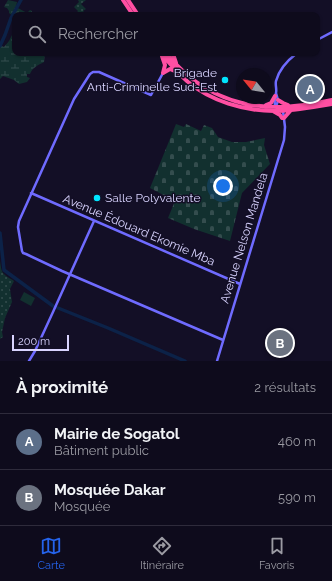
<!DOCTYPE html>
<html lang="fr">
<meta charset="utf-8">
<style>
:root{--surface:#0e0b1c;--page:#171425;--text:#f1f3f6;--muted:#9b9ba3;--line:#2e2b3b;--accent:#2563eb}
body{margin:0;font-family:Raleway,sans-serif;background:var(--page);color:var(--text)}
.compass{position:absolute;left:236px;top:68px;width:36px;height:36px;border-radius:50%;background:var(--surface);box-shadow:0 1px 3px #0004;rotate:300deg}
.scale{position:absolute;left:12px;bottom:10px;width:57px;box-sizing:border-box;padding-left:4px;border:2px solid #d9d4ff;border-top:0;font-size:11px;line-height:14px;white-space:nowrap;color:#d9d4ff;-webkit-text-stroke:3px #130f26;paint-order:stroke}
.you{position:absolute;left:223px;top:186px;width:14px;height:14px;margin:-10px;border:3px solid #fff;border-radius:50%;background:#1a73e8;box-shadow:0 0 0 6px #1a73e833}
.badge{display:grid;place-items:center;width:26px;height:26px;border-radius:50%;background:var(--accent);color:#fff;font-size:13px;font-weight:700}
.pin{position:absolute;translate:-50% -50%;border:2px solid #fff;box-shadow:0 1px 4px #0006}
.list{margin:0;padding:0;list-style:none}
h2{display:flex;justify-content:space-between;align-items:center;height:52px;margin:0;padding:0 16px;font-size:17px}
h2 small{font-size:13px;font-weight:400;color:var(--muted)}
.list li{display:grid;grid-template-columns:26px 1fr auto;gap:12px;align-items:center;box-sizing:border-box;height:56px;padding:0 16px;border-top:1px solid var(--line)}
.list b{display:block;font-size:15px;white-space:nowrap}
.list p{margin:0;font-size:13px;white-space:nowrap;color:var(--muted)}
.list em{font-size:13px;font-style:normal;color:var(--muted)}
.icon{flex:none;width:22px;height:22px;fill:none;stroke:currentColor;stroke-width:2;stroke-linecap:round;stroke-linejoin:round}
.map{position:relative;flex:none;width:332px;height:361px;overflow:hidden}
.search{position:absolute;background:var(--surface);box-shadow:0 1px 3px #0004;left:12px;right:12px;top:12px;height:44px;display:flex;align-items:center;gap:10px;box-sizing:border-box;padding:0 14px;border-radius:8px;color:var(--muted);font-size:15px}
.sheet{height:164px;background:var(--surface)}
nav{display:flex;justify-content:space-around;align-items:center;box-sizing:border-box;height:56px;border-top:1px solid var(--line);background:var(--surface);font-size:11px;color:var(--muted)}
nav a{display:grid;justify-items:center;gap:2px}
nav .on{color:var(--accent)}
.map>svg:first-child{display:block}
.grass{fill:url(#grass-dots)}
.wetland{fill:url(#wetland-marsh)}
.cemetery{fill:url(#cemetery-stones)}
.pitch{fill:#12302f}
.lines{fill:none;stroke-linecap:round;stroke-linejoin:round}
.river{stroke:#0c2248;stroke-width:3.5}
.secondary{stroke:#6f6bff;stroke-width:2.5}
.highway{stroke:#ff4fa3;stroke-width:4}
.poi-dot{fill:#00e5ff;stroke:#130f26;stroke-width:1.5}
.labels{text-anchor:middle;dominant-baseline:central;stroke-width:3;stroke-linejoin:round;paint-order:stroke}
.poi-label{font-size:12px;fill:#d9d4ff;stroke:#130f26;text-anchor:end}
.street-label{font-size:12px;fill:#d9d4ff;stroke:#130f26}
</style>
<div class="map">
<svg width="332" height="361" viewBox="0 0 332 361">
<defs>
<pattern id="grass-dots" width="8" height="8" patternUnits="userSpaceOnUse"><rect width="8" height="8" fill="#12302f"/><path d="M2 2h.1M6 6h.1" fill="none" stroke="#344d4e" stroke-width="1.8" stroke-linecap="round"/></pattern>
<pattern id="wetland-marsh" width="20" height="14" patternUnits="userSpaceOnUse"><rect width="20" height="14" fill="#12302f"/><path d="M1 5h8M5 5V1M11 12h8M15 12V8" fill="none" stroke="#344d4e"/></pattern>
<pattern id="cemetery-stones" width="16" height="16" patternUnits="userSpaceOnUse"><rect width="16" height="16" fill="#12302f"/><path d="M2 7V4a2 2 0 0 1 4 0v3zM10 15v-3a2 2 0 0 1 4 0v3z" fill="#344d4e"/></pattern>
</defs>
<rect width="100%" height="100%" fill="#130f26"/>
<path class="grass" d="M 78,0 L 86,0 L 81,4 L 86,9 L 83,11 L 84,12 L 81,15 L 75,15 L 78,11 L 74,7 L 79,2 Z
M 0,261 C 2,275 2,273 14,281 L 10,289 L 12,302 L 5,318 L 2,332 L 3,337 L 0,339 Z"/>
<path class="wetland" d="M 8,0 L 17,2 L 16,7 L 27,13 L 30,10 L 32,11 L 31,15 L 15,15 L 15,18 L 9,13 L 9,11 L 7,8 L 4,7 Z
M 15,29 L 15,53 L 45,53 L 44,62 C 38,65 32,68 30,74 L 27,74 L 27,77 L 30,78 L 27,82 L 19,84 L 14,80 L 3,76 L 0,79 L 0,45 L 4,47 L 9,41 Z"/>
<path class="cemetery" d="M 176,124 L 184,127 L 186,124 L 201,131 L 204,125 L 212,128 L 218,137 L 232,142 L 246,142 L 265,138 L 264,145 L 270,164 L 242,193 L 230,241 L 194,229 L 168,218 L 175,201 L 150,188 Z"/>
<path class="pitch" d="M 24,292 L 35,298 L 31,306 L 20,300 Z"/>
<g class="lines">
<path class="river" d="M 0,46 L 5,35 L 11,18 L 21,0
M 0,233 L 4,270 L 53,306 L 108,328 L 185,361"/>
<path class="secondary" d="M 317,40 L 332,32
M 163,73 L 151,95 L 99,72 L 93,72 L 90,74 L 74,99 L 19,221 L 18,227 L 22,251 L 23,253 L 26,254 L 62,271 L 223,340
M 276,93 L 278,100 L 277,104 L 275,105 C 274,101 275,98 276,93 C 277,89 275,85 276,81 C 279,69 288,60 297,53
M 31,193 L 240,284
M 29,361 L 35,351 L 53,312 L 94,221
M 217,361 L 284,140 L 285,127 L 283,111"/>
<path class="highway" d="M 123,0 L 133,15
M 128,0 L 138,15
M 161,53 C 169,63 178,73 188,82 C 211,101 244,111 274,111 C 294,111 313,107 332,104
M 166,53 C 194,88 232,107 277,107 C 296,107 314,104 332,100
M 173,54 L 176,63
M 162,56 L 165,65 L 163,73
M 163,73 L 170,69 L 177,72
M 278,100 L 283,103 L 288,105
M 266,105 L 271,103 L 275,96
M 273,111 L 280,115 L 282,118
M 284,118 L 291,110"/>
</g>
<g class="poi-dot">
<circle cx="225" cy="80" r="4"/>
<circle cx="97" cy="198" r="4"/>
</g>
<g class="labels">
<g class="poi-label">
<text x="217" y="73">Brigade<tspan x="217" dy="14">Anti-Criminelle Sud-Est</tspan></text>
<text x="105" y="198" text-anchor="start">Salle Polyvalente</text>
</g>
<g class="street-label">
<text transform="translate(139 230) rotate(23)">Avenue Édouard Ekomie Mba</text>
<text transform="translate(244 238) rotate(-73)">Avenue Nelson Mandela</text>
</g>
</g>
</svg>
<svg class="compass" viewBox="-18 -18 36 36"><path d="M0-13l5 13h-10z" fill="#e53935"/><path d="M0 13l5-13h-10z" fill="#9b9ba3"/></svg>
<div class="scale">200 m</div>
<div class="you"></div>
<div class="pin badge" style="left:310px;top:89px;background:#5c6f8a">A</div>
<div class="pin badge" style="left:280px;top:343px;background:#6b7280">B</div>
<div class="search"><svg class="icon" aria-label="search" viewBox="0 0 24 24"><circle cx="10" cy="10" r="6"/><path d="M15 15l6 6"/></svg>Rechercher</div>
</div>
<section class="sheet">
<h2>À proximité<small>2 résultats</small></h2>
<ul class="list">
<li><span class="badge" style="background:#5c6f8a">A</span><div><b>Mairie de Sogatol</b><p>Bâtiment public</p></div><em>460 m</em></li>
<li><span class="badge" style="background:#6b7280">B</span><div><b>Mosquée Dakar</b><p>Mosquée</p></div><em>590 m</em></li>
</ul>
</section>
<nav>
<a class="on"><svg class="icon" aria-label="map" viewBox="0 0 24 24"><path d="M3 6l6-2 6 2 6-2v14l-6 2-6-2-6 2zM9 4v14M15 6v14"/></svg>Carte</a>
<a><svg class="icon" aria-label="directions" viewBox="0 0 24 24"><path d="M12 3l9 9-9 9-9-9zM9 14v-3h6M13 9l2 2-2 2"/></svg>Itinéraire</a>
<a><svg class="icon" aria-label="saved" viewBox="0 0 24 24"><path d="M7 4h10v16l-5-4-5 4z"/></svg>Favoris</a>
</nav>
